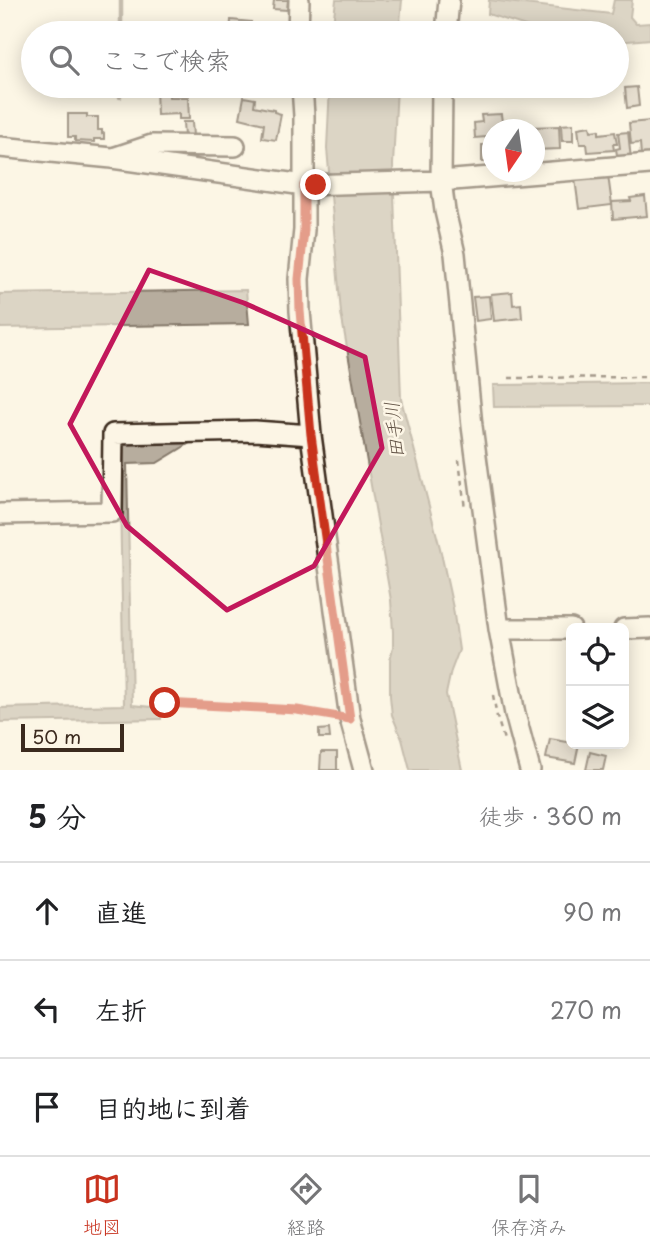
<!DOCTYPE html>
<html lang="ja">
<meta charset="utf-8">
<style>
:root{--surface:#fff;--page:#f6f6f6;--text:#202124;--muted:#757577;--line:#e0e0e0;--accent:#c8321e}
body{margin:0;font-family:"Playpen Sans","Klee One",sans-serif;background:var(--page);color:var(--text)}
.controls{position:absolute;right:21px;bottom:21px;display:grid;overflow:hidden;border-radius:10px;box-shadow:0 4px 18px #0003}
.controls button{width:63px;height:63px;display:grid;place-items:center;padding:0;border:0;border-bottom:2px solid var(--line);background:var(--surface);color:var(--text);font:35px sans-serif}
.compass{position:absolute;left:482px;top:119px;width:63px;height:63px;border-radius:50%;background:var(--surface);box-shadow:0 4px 18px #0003;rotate:193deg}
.scale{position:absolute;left:21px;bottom:18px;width:103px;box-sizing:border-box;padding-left:7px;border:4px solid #3b2a1e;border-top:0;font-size:19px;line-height:24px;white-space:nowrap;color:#3b2a1e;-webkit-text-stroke:5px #fcf5e5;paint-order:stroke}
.stop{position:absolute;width:21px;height:21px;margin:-16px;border:5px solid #c8321e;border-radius:50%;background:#fff}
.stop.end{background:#c8321e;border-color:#fff;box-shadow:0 2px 7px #0008}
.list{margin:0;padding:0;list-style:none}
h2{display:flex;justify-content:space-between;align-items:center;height:91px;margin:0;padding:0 28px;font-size:30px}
h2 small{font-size:23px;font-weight:400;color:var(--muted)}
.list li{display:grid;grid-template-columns:46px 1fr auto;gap:21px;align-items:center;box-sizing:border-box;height:98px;padding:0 28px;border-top:2px solid var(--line)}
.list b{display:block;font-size:26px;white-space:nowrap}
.list em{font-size:23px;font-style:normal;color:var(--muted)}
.icon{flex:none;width:38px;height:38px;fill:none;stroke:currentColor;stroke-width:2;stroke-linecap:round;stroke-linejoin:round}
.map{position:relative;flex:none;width:650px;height:770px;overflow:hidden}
.search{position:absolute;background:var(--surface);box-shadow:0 4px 18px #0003;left:21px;right:21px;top:21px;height:77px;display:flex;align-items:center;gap:18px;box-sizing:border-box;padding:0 24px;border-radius:38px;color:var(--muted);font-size:26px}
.sheet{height:385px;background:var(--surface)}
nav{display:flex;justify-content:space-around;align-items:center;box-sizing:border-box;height:98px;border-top:2px solid var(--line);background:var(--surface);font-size:19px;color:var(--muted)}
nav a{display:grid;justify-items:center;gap:4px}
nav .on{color:var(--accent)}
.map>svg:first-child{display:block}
.water{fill:#b7ad9e;stroke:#85796b;stroke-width:2}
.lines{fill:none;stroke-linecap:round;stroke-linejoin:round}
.stream{stroke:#85796b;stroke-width:4.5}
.building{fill:#ccc2b3;stroke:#3b2a1e;stroke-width:2}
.minor-casing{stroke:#3b2a1e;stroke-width:24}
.path{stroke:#3b2a1e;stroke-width:2.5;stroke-dasharray:5 5;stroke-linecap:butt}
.minor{stroke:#fcf5e5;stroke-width:19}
.route{stroke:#c8321e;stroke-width:9}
.marked{fill:none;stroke:#c2185b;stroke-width:5;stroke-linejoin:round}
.labels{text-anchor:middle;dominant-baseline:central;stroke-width:5;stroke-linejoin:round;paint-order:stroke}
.water-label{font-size:19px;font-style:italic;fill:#605144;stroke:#fcf5e5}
</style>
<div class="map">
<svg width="650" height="770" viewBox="0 0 650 770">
<rect width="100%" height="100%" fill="#fcf5e5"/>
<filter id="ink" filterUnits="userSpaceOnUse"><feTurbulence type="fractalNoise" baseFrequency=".0143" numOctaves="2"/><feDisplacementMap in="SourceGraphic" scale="14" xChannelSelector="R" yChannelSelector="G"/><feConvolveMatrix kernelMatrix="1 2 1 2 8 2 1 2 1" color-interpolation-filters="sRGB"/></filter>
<g filter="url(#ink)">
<path class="water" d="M 336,0 L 402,0 L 399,33 L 332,33 Z
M 489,0 L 611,14 L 614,0 L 632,0 L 630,17 L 636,24 L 650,23 L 650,39 L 617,42 L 617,33 L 595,33 L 584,29 L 529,27 L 488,14 Z
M 330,86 L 397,86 L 393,165 L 401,399 L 440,548 L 453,608 L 459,650 L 451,671 L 446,694 L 462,770 L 410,770 L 402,739 L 392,715 L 390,696 L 390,660 L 393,647 L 393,632 L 391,600 L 341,313 L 327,148 Z
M 246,290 L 249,324 L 0,328 L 0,294 Z
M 650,383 L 650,406 L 494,407 L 493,385 Z
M 252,437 L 252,441 L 190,443 L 157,463 L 127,464 L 132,705 L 161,708 L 161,719 L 0,722 L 0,708 L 124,705 L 119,446 L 125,440 Z"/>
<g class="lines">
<path class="stream" d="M 121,33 L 121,0
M 120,97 L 120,86"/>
</g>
<path class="building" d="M 274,0 L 288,0 L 287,10 L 273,9 Z
M 231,20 L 251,22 L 250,33 L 230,33 Z
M 252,24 L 282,26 L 281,33 L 251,33 Z
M 247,86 L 280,86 L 279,91 L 247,88 Z
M 637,87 L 639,106 L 627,108 L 625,88 Z
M 156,89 L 169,89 L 169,97 L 188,97 L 189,119 L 179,119 L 179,114 L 157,115 Z
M 244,97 L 255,99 L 254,106 L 274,110 L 274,112 L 281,114 L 276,140 L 262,138 L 264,124 L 240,118 Z
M 68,114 L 87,114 L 87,117 L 98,117 L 98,130 L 102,130 L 102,134 L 104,133 L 104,139 L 94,139 L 94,142 L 75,141 L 75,137 L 68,137 Z
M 501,114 L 503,130 L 492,130 L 492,141 L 486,141 L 486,137 L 475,138 L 474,123 L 482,122 L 481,115 Z
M 650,121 L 650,154 L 641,155 L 640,143 L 631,144 L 629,123 Z
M 183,122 L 192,122 L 193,136 L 184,137 Z
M 573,124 L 573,141 L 562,141 L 561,125 Z
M 559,126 L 560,149 L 534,150 L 534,130 L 531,130 L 531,127 Z
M 590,126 L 591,131 L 599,130 L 599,134 L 615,132 L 617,144 L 613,144 L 614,150 L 588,152 L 587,144 L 580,144 L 578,128 Z
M 628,132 L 631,159 L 618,161 L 616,149 L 620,148 L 618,133 Z
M 482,145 L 492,145 L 492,162 L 482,162 Z
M 608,175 L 612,205 L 579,209 L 575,179 Z
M 645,196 L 647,216 L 613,219 L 612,202 L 631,201 L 630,198 Z
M 512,292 L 513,305 L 521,304 L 522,318 L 494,321 L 491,294 Z
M 489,296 L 491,319 L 476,321 L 473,297 Z
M 329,729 L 330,738 L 319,738 L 319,730 Z
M 550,739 L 579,744 L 575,763 L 546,758 Z
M 321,752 L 337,752 L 337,770 L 340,770 L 320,770 Z
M 590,752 L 606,756 L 603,770 L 586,770 Z"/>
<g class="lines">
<g class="minor-casing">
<path id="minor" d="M 298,33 L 299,0
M 446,33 L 449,0
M 302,86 L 304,116 L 304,230 L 299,279 L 300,311 L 311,435 L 350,719 L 364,770
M 442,86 L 441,181 L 445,211 L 455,254 L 472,426 L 499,629 L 515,714 L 530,770
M 0,147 L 112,158 L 304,185 L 441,181 L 650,164
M 116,157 L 152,145 L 235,146
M 0,514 L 112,512 L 113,434 L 255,431 L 311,435
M 499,629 L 571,629
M 624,629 L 650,628"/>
</g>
<path class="path" d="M 509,378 L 650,377
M 459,460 L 465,509
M 493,695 L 497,717 L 504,740
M 165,703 L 297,710 L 333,717"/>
<use href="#minor" class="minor"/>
</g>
</g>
<g class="lines" filter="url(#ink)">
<path class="route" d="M 165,703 L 297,710 L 350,719 L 311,435 L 300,311 L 299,279 L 304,230 L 304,185 L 316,185"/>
</g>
<path d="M0 0H650V770H0ZM 149,270 L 244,303 L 365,357 L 382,448 L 314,566 L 227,610 L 127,526 L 70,424 Z" fill="#fcf5e5" fill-opacity=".55" fill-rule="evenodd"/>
<path class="marked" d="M 149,270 L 244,303 L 365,357 L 382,448 L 314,566 L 227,610 L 127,526 L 70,424 Z"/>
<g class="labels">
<g class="water-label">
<text transform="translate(393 430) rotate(-96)">田手川</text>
</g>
</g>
</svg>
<div class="controls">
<button><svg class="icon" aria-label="locate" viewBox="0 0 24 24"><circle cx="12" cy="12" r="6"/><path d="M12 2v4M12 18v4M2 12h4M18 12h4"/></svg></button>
<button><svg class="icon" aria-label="layers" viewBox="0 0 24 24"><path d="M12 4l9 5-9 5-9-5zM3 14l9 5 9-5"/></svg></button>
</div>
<svg class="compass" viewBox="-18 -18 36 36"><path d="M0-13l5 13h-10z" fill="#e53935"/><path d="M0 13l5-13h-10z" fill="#757577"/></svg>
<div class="scale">50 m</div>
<div class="stop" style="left:165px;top:703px"></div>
<div class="stop end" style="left:316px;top:185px"></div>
<div class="search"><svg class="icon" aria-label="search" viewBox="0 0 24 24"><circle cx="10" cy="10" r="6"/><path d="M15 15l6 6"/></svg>ここで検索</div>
</div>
<section class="sheet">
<h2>5 分<small>徒歩 · 360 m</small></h2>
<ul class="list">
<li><svg class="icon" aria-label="ahead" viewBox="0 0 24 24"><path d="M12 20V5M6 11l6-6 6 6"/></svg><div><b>直進</b></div><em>90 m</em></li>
<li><svg class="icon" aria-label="left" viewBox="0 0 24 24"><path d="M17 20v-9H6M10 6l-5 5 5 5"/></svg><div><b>左折</b></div><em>270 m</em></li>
<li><svg class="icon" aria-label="arrive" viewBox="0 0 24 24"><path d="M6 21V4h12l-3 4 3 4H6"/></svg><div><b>目的地に到着</b></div></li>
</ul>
</section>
<nav>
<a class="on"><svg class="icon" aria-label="map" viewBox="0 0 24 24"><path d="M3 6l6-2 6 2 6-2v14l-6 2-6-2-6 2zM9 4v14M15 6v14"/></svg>地図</a>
<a><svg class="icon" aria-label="directions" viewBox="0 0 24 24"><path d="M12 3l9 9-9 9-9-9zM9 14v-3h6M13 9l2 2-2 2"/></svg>経路</a>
<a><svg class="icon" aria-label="saved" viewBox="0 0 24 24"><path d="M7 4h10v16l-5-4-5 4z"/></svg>保存済み</a>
</nav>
